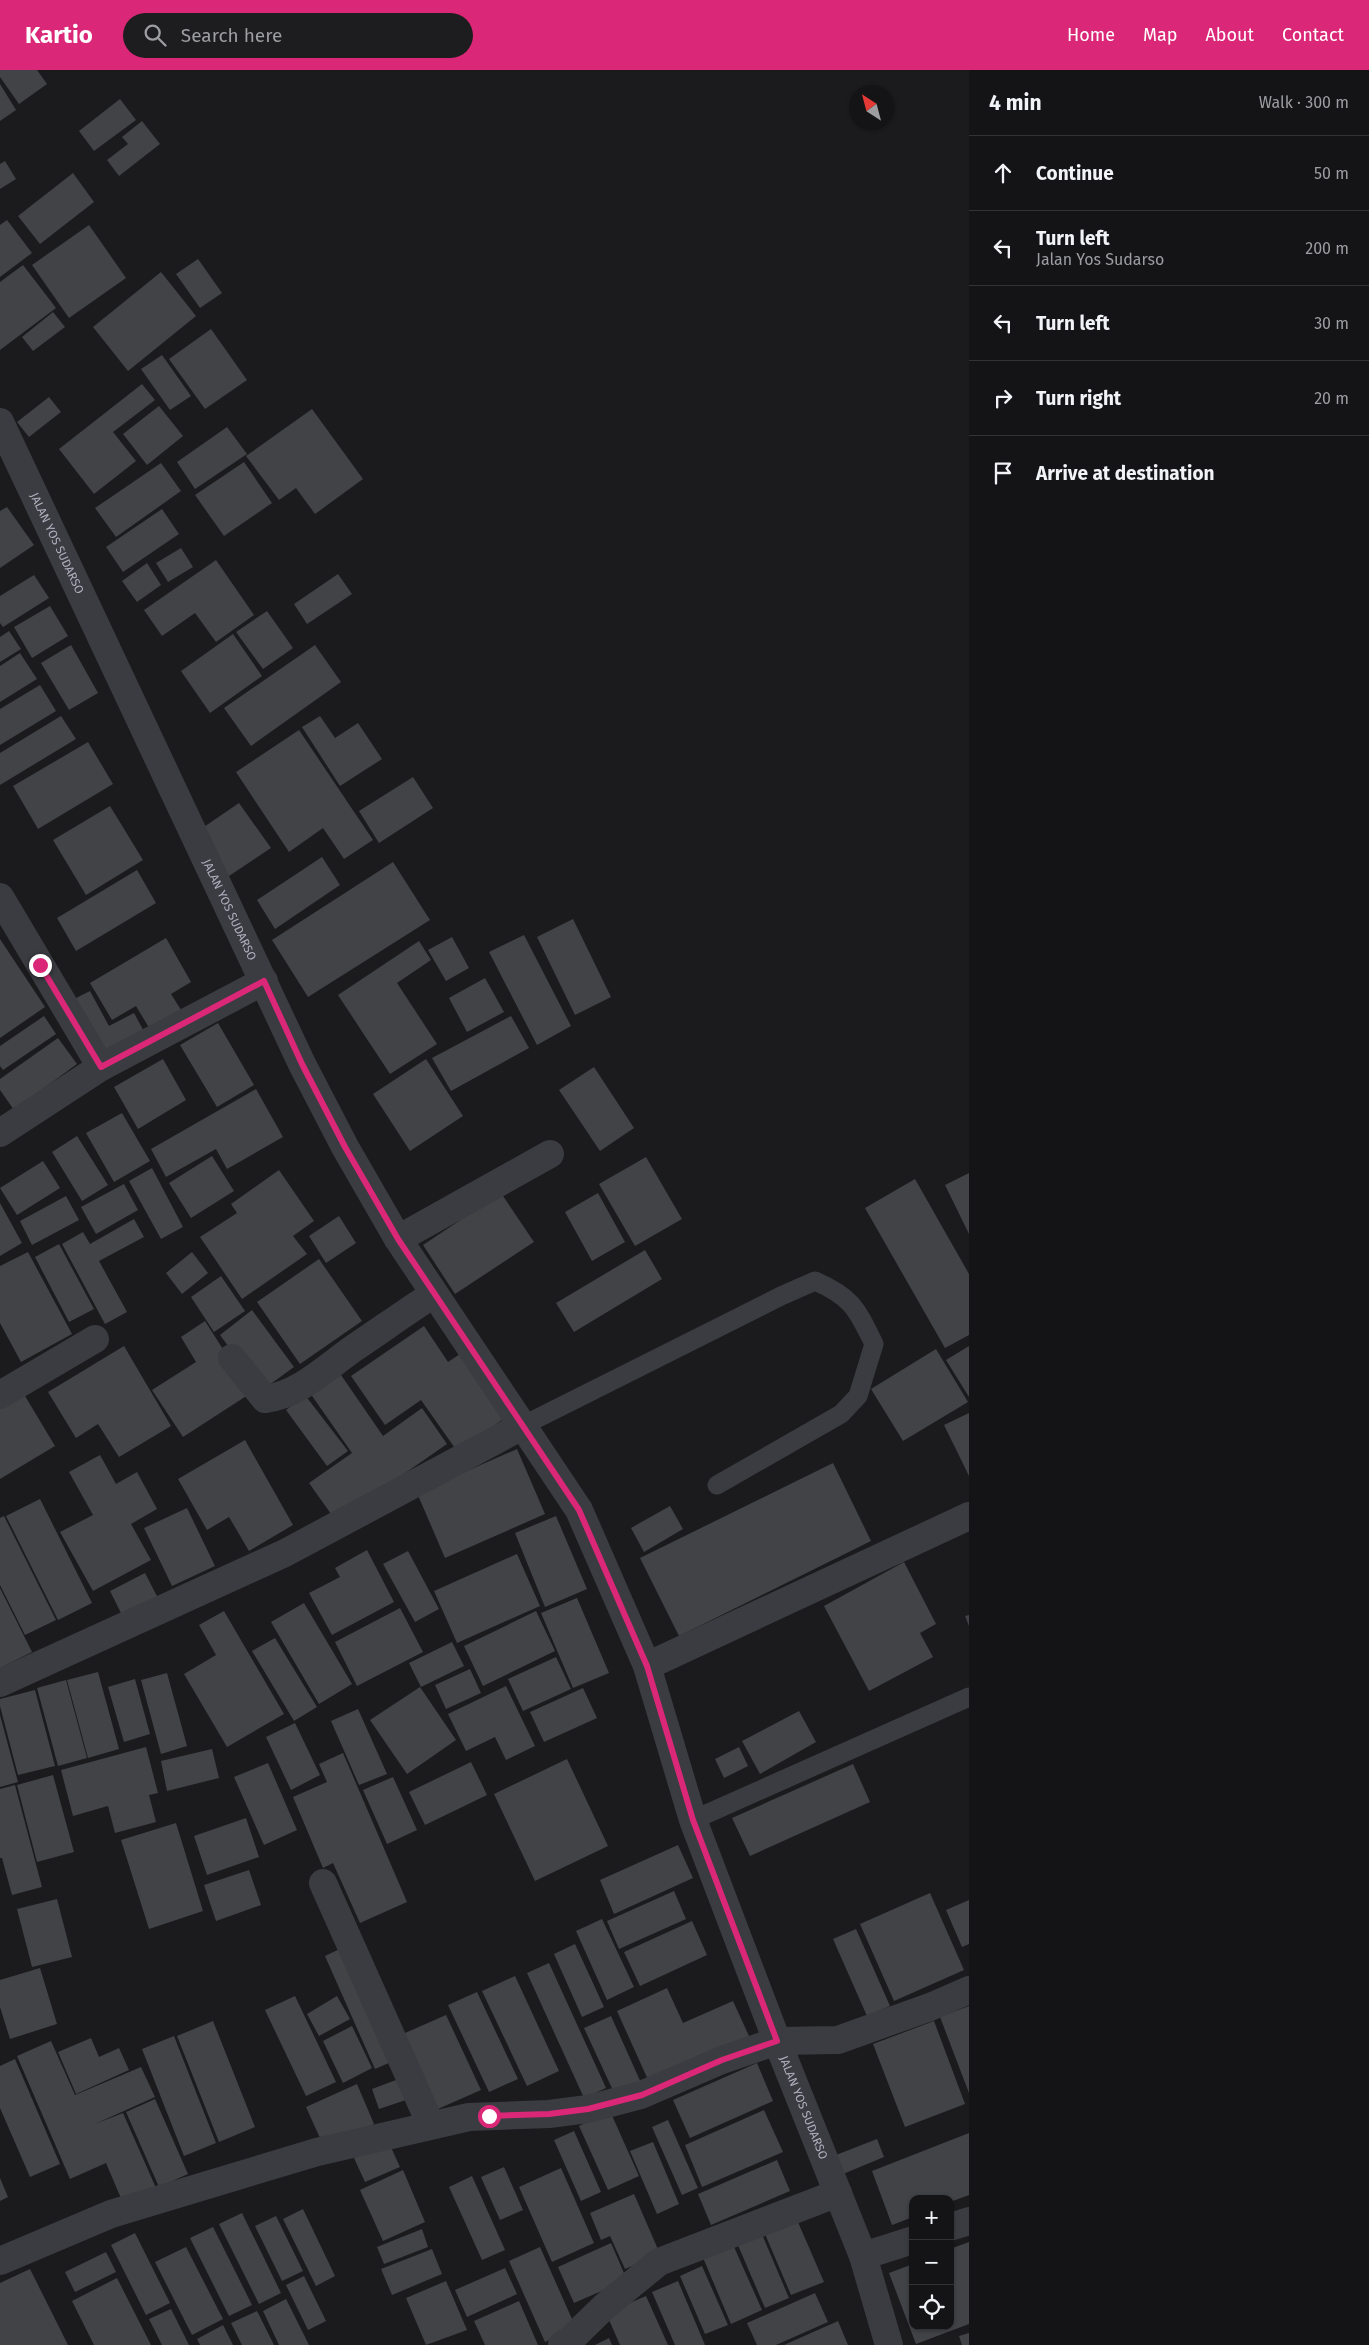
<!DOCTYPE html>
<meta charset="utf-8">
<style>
:root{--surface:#141416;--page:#1d1d1f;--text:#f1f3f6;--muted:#9d9ea1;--line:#333335;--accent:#db2777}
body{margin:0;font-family:"Fira Sans",sans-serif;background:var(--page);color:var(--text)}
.controls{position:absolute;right:15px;bottom:15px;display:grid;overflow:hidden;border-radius:10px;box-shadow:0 1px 4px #0004}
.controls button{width:45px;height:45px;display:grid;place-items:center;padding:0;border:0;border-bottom:1px solid var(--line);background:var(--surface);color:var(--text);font:25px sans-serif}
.compass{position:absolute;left:849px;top:15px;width:45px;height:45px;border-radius:50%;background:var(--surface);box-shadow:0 1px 4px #0004;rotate:324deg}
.stop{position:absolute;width:15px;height:15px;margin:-11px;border:4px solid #db2777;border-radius:50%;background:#fff}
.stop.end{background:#db2777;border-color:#fff;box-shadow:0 1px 5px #0008}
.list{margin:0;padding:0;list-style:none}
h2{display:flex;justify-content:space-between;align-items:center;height:65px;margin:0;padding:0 20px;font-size:21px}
h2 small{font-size:16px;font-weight:400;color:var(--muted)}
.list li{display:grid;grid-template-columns:32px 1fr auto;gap:15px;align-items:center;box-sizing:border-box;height:75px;padding:0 20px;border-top:1px solid var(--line)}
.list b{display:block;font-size:19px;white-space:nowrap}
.list p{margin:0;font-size:16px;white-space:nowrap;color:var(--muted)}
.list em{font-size:16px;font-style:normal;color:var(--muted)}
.icon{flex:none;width:28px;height:28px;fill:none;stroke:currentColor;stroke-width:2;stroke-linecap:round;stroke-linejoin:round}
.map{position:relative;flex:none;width:969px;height:2275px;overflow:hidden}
header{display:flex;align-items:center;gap:30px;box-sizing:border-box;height:70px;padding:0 25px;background:var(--accent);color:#fff}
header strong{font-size:24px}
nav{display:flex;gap:28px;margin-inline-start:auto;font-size:18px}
.search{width:350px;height:45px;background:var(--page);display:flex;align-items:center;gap:12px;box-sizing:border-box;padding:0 18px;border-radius:28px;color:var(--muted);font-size:19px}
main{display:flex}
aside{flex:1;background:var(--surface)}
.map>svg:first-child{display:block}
.building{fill:#424347}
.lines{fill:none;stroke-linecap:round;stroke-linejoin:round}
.lane{stroke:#3b3c42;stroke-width:19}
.street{stroke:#3b3c42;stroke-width:28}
.route{stroke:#db2777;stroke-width:6}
.labels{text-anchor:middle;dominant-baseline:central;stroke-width:4;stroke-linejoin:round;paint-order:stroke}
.street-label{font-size:12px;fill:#adb1bd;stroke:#161518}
</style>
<header>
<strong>Kartio</strong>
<div class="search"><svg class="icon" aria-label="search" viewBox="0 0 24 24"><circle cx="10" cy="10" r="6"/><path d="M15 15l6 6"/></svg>Search here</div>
<nav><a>Home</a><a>Map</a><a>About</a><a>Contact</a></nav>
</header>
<main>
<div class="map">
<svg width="969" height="2275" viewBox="0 0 969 2275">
<rect width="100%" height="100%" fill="#1b1b1d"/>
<path class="building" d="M 0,0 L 37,0 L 47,14 L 19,34 L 0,7 Z
M 0,14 L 16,40 L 0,51 Z
M 120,29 L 136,50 L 94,81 L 79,61 Z
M 142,51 L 160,74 L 119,106 L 107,90 L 128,74 L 122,67 Z
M 5,91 L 16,109 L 0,119 L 0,94 Z
M 73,103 L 94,132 L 40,174 L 18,146 Z
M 7,150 L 32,183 L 0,207 L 0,155 Z
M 89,155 L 126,208 L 69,248 L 32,195 Z
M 198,189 L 222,223 L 200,238 L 176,204 Z
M 23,195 L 56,238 L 0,280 L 0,212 Z
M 161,202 L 196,246 L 128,301 L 93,257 Z
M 53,242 L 65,257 L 33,281 L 22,267 Z
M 211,259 L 247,310 L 205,339 L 169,289 Z
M 162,285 L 191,326 L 170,340 L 141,299 Z
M 142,314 L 155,330 L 113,362 L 136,391 L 94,424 L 59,379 Z
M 49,327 L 61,342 L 29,367 L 17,352 Z
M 159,336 L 183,366 L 147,395 L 123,364 Z
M 312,339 L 363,409 L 315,444 L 296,418 L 279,430 L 246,386 Z
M 227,357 L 247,384 L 195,419 L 177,392 Z
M 244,392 L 272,433 L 224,466 L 195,425 Z
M 161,393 L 181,421 L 116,467 L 95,438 Z
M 7,437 L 34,475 L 0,498 L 0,441 Z
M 162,439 L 179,464 L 123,502 L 106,477 Z
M 181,478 L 193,497 L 168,512 L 156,493 Z
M 216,490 L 254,545 L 216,572 L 195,543 L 162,566 L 144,540 Z
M 147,493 L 161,515 L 137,532 L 122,511 Z
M 338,504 L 352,524 L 307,554 L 294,534 Z
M 34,505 L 49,528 L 3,557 L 0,553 L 0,526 Z
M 50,536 L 68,566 L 32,588 L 14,557 Z
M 267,541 L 293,578 L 263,599 L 236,562 Z
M 9,561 L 21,579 L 0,592 L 0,567 Z
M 233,564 L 262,606 L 210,643 L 181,601 Z
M 71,575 L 98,623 L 69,640 L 41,593 Z
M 315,575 L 341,612 L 251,676 L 224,638 Z
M 20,583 L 37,609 L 0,632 L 0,596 Z
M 40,615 L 56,641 L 0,675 L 0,639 Z
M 61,646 L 76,669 L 0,715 L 0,683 Z
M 320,646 L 335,668 L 358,653 L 382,689 L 340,716 L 302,657 Z
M 299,660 L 373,770 L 344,789 L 323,758 L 289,782 L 236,702 Z
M 88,672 L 113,714 L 38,759 L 13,716 Z
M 413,707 L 433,738 L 379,773 L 359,741 Z
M 239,733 L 271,778 L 226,808 L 195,763 Z
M 110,736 L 143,790 L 86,825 L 53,770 Z
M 322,787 L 340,815 L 275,859 L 257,830 Z
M 393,792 L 430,850 L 308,927 L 272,870 Z
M 137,800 L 156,833 L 76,881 L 57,848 Z
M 573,849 L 611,927 L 575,945 L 537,867 Z
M 524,865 L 571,956 L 537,975 L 489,882 Z
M 452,867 L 469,898 L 446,911 L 428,880 Z
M 166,868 L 191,912 L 171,924 L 183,943 L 151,961 L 136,936 L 112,950 L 90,913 Z
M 0,869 L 45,937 L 0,968 Z
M 419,871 L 431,890 L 397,913 L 437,974 L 390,1004 L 338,925 Z
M 485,908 L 504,942 L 467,962 L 449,928 Z
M 90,921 L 109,956 L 134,943 L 147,967 L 101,992 L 68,932 Z
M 44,946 L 56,964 L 3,1000 L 0,996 L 0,976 Z
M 511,946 L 529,978 L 451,1021 L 432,988 Z
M 218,953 L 254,1015 L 217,1037 L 180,975 Z
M 58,968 L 77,994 L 14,1040 L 0,1020 L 0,1009 Z
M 163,989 L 186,1030 L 138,1059 L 114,1017 Z
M 426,989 L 463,1046 L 410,1081 L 373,1024 Z
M 594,997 L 634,1058 L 600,1081 L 559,1020 Z
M 256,1019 L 283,1067 L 227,1099 L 216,1079 L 166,1107 L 151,1079 Z
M 122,1043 L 150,1091 L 114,1112 L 86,1063 Z
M 77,1066 L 108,1115 L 82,1131 L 52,1082 Z
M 212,1086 L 234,1121 L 191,1148 L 169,1113 Z
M 646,1087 L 682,1149 L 635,1176 L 599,1114 Z
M 43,1091 L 60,1118 L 17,1145 L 0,1118 Z
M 152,1098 L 183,1157 L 161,1169 L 129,1111 Z
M 279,1100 L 314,1151 L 293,1166 L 307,1184 L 242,1229 L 200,1167 L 237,1143 L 231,1134 Z
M 969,1103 L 969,1164 L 945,1115 Z
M 915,1109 L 969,1204 L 969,1265 L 945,1278 L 865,1138 Z
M 124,1114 L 138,1140 L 96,1164 L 81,1137 Z
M 501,1123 L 534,1172 L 455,1224 L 423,1175 Z
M 598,1123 L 625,1172 L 592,1191 L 565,1142 Z
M 66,1126 L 79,1150 L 32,1175 L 20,1151 Z
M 0,1133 L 22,1173 L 0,1186 Z
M 339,1146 L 356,1173 L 326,1193 L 309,1166 Z
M 134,1149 L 144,1167 L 99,1191 L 127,1242 L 105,1254 L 62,1174 L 83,1162 L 90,1174 Z
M 59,1174 L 94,1239 L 69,1252 L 35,1187 Z
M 645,1180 L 662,1209 L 574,1262 L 556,1233 Z
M 28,1182 L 72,1264 L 21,1292 L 0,1253 L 0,1196 Z
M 192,1182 L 208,1203 L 182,1224 L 166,1203 Z
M 319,1189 L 362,1251 L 300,1294 L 257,1232 Z
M 221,1206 L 245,1241 L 214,1262 L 191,1227 Z
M 252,1240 L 294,1297 L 261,1321 L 220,1265 Z
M 205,1251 L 251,1323 L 183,1367 L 152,1320 L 196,1292 L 181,1267 Z
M 424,1256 L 448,1292 L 460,1284 L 505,1348 L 457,1381 L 421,1330 L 385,1355 L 351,1306 Z
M 124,1276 L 171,1356 L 119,1387 L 98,1354 L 76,1368 L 48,1322 Z
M 969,1276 L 969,1327 L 946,1290 Z
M 936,1279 L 968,1332 L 903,1371 L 871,1319 Z
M 339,1302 L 383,1366 L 422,1338 L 447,1374 L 336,1451 L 309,1413 L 352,1383 L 310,1323 Z
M 22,1321 L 55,1376 L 0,1409 L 0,1335 Z
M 305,1325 L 348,1381 L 327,1396 L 286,1340 Z
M 969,1343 L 969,1406 L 944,1355 Z
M 245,1370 L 293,1455 L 249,1481 L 229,1447 L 207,1460 L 178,1409 Z
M 517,1379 L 545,1444 L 445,1488 L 417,1423 Z
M 100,1385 L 116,1414 L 137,1402 L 157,1439 L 131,1454 L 151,1490 L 93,1521 L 60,1462 L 93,1445 L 69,1402 Z
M 833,1393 L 871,1471 L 679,1566 L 640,1488 Z
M 40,1429 L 92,1533 L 58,1550 L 6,1446 Z
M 670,1436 L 683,1459 L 644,1482 L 631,1458 Z
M 187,1438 L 215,1496 L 172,1516 L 144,1458 Z
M 4,1446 L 56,1550 L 25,1565 L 0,1515 L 0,1448 Z
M 556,1446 L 587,1519 L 545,1537 L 515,1463 Z
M 367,1480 L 394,1532 L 332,1565 L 309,1523 L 340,1507 L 335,1498 Z
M 408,1481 L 439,1539 L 415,1552 L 383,1494 Z
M 517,1484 L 540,1536 L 457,1573 L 434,1521 Z
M 904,1492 L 936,1554 L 920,1563 L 933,1587 L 869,1621 L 824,1536 Z
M 145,1503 L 159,1530 L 123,1547 L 110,1521 Z
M 0,1518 L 32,1582 L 0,1598 Z
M 577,1528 L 609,1603 L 573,1618 L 541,1543 Z
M 304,1533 L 352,1614 L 319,1634 L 271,1552 Z
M 400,1538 L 423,1582 L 357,1616 L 335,1572 Z
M 224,1541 L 284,1644 L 227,1677 L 184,1604 L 216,1585 L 199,1555 Z
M 536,1541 L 555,1581 L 483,1616 L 464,1576 Z
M 969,1545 L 969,1556 L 965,1546 Z
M 275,1568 L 317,1637 L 294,1651 L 252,1581 Z
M 452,1572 L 464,1596 L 421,1617 L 409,1593 Z
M 556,1587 L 571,1619 L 523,1641 L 508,1609 Z
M 470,1599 L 481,1623 L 446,1639 L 435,1615 Z
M 98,1602 L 119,1679 L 88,1688 L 67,1610 Z
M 167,1603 L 187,1676 L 161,1684 L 141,1610 Z
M 135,1609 L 150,1664 L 124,1672 L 108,1617 Z
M 66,1610 L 87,1688 L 58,1696 L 37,1618 Z
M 506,1616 L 535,1676 L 506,1690 L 495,1667 L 466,1681 L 448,1644 Z
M 420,1617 L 456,1670 L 407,1704 L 370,1650 Z
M 583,1618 L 597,1648 L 544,1672 L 530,1642 Z
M 35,1620 L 55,1696 L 18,1705 L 0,1636 L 0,1629 Z
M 358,1639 L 387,1704 L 359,1715 L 331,1651 Z
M 799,1641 L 816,1672 L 760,1704 L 742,1671 Z
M 0,1645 L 18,1712 L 0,1717 Z
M 295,1653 L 320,1705 L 291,1720 L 266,1667 Z
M 146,1677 L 158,1723 L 149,1725 L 156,1752 L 115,1763 L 108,1736 L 73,1746 L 61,1700 Z
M 739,1677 L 748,1696 L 724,1708 L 715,1689 Z
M 212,1679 L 219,1708 L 167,1721 L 161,1691 Z
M 343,1683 L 407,1832 L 360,1853 L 333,1793 L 323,1798 L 293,1727 L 327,1712 L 319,1694 Z
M 567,1689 L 608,1776 L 535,1811 L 494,1724 Z
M 471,1692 L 487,1725 L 425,1755 L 409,1722 Z
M 268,1693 L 297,1760 L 264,1775 L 234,1707 Z
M 853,1694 L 870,1732 L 750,1786 L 732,1748 Z
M 53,1705 L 74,1782 L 37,1792 L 17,1715 Z
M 393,1707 L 417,1760 L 387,1774 L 363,1720 Z
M 15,1715 L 42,1817 L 12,1825 L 2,1788 L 0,1788 L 0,1719 Z
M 246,1748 L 259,1787 L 207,1805 L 194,1766 Z
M 176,1753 L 203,1841 L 149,1859 L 121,1770 Z
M 678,1775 L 693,1808 L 614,1844 L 600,1810 Z
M 249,1800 L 261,1835 L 216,1851 L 204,1815 Z
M 674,1821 L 686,1849 L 619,1879 L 607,1851 Z
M 930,1823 L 964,1900 L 894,1931 L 860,1854 Z
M 57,1829 L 72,1887 L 32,1897 L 17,1839 Z
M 969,1830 L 969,1874 L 962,1877 L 946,1840 Z
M 602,1849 L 634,1917 L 607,1930 L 576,1861 Z
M 692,1851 L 707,1885 L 640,1916 L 624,1882 Z
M 856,1859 L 890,1936 L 867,1946 L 833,1869 Z
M 575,1874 L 604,1937 L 582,1947 L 554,1884 Z
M 348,1875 L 398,1989 L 375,1999 L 325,1886 Z
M 549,1893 L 606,2018 L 584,2028 L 527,1903 Z
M 40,1898 L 57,1954 L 10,1969 L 0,1937 L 0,1910 Z
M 515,1906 L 559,2001 L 527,2016 L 482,1921 Z
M 667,1918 L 683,1953 L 733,1931 L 749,1966 L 649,2012 L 617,1941 Z
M 477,1922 L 518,2009 L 489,2022 L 448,1935 Z
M 295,1926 L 336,2012 L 306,2026 L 265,1940 Z
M 337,1926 L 350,1949 L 319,1966 L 307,1944 Z
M 969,1936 L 969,2023 L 940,1947 Z
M 446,1945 L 481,2020 L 431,2042 L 396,1967 Z
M 611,1946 L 642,2015 L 616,2027 L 584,1958 Z
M 213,1951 L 255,2057 L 219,2072 L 177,1966 Z
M 934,1951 L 965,2034 L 905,2057 L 873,1974 Z
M 352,1956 L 372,1998 L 343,2013 L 323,1971 Z
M 174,1966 L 216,2073 L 184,2086 L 142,1979 Z
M 91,1968 L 99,1987 L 119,1978 L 129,2000 L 76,2024 L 58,1982 Z
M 51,1971 L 75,2025 L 141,1997 L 155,2027 L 95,2054 L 123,2043 L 156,2118 L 123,2133 L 106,2093 L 70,2109 L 17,1986 Z
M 15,1989 L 60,2094 L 30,2107 L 0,2038 L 0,1996 Z
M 757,1993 L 773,2031 L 690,2068 L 673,2030 Z
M 404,2007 L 412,2028 L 379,2039 L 372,2019 Z
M 357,2014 L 374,2054 L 324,2077 L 306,2037 Z
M 155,2029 L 188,2104 L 159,2117 L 126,2042 Z
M 764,2040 L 783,2082 L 702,2117 L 685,2075 Z
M 610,2041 L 639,2106 L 608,2120 L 579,2056 Z
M 668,2050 L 698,2118 L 682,2125 L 652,2057 Z
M 574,2061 L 601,2122 L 581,2131 L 554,2070 Z
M 969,2063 L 969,2125 L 950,2132 L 950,2129 L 913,2129 L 913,2147 L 892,2155 L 872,2101 Z
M 877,2069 L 884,2087 L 843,2104 L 836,2085 Z
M 653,2072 L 679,2134 L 657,2144 L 630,2081 Z
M 389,2073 L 400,2097 L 365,2112 L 354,2088 Z
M 777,2090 L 790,2121 L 711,2155 L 698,2124 Z
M 504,2097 L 523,2140 L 500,2150 L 481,2107 Z
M 561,2098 L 594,2173 L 552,2192 L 519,2117 Z
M 403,2100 L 425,2152 L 383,2171 L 360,2120 Z
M 472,2106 L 505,2180 L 482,2190 L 449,2117 Z
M 0,2108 L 8,2127 L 0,2131 Z
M 634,2124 L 660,2184 L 625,2199 L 610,2166 L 601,2170 L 590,2143 Z
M 303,2139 L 335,2206 L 316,2216 L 283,2149 Z
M 242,2143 L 281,2223 L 259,2234 L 219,2154 Z
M 794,2143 L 824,2212 L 791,2225 L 762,2157 Z
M 276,2146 L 303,2201 L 282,2211 L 255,2156 Z
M 213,2157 L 252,2235 L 229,2246 L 190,2168 Z
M 422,2159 L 428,2177 L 384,2194 L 377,2177 Z
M 761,2162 L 789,2228 L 765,2238 L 737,2173 Z
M 135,2163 L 170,2233 L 146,2245 L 111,2175 Z
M 731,2170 L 762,2240 L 731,2254 L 701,2183 Z
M 969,2172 L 969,2254 L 916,2274 L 889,2203 L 913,2194 L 913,2256 L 950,2256 L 950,2179 Z
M 611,2173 L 627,2210 L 574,2233 L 558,2197 Z
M 186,2177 L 223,2249 L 192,2265 L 155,2192 Z
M 540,2177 L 576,2258 L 545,2272 L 509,2191 Z
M 432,2179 L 442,2204 L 392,2225 L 381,2199 Z
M 106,2182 L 116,2202 L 75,2222 L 65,2202 Z
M 702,2196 L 728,2255 L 705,2264 L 680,2206 Z
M 505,2198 L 517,2224 L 467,2247 L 455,2220 Z
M 30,2199 L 68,2275 L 0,2275 L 0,2213 Z
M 304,2206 L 326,2251 L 308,2260 L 286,2215 Z
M 117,2208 L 151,2275 L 94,2275 L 72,2231 Z
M 446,2211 L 467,2260 L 426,2275 L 406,2228 Z
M 678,2211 L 705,2275 L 675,2275 L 652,2222 Z
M 815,2223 L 828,2252 L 776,2275 L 757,2275 L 747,2253 Z
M 646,2226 L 668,2275 L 620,2275 L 606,2243 Z
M 286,2229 L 309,2275 L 279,2275 L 263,2241 Z
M 519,2231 L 538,2275 L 485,2275 L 474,2251 Z
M 171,2239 L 189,2275 L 162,2275 L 149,2249 Z
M 257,2241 L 274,2275 L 242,2275 L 231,2253 Z
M 838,2251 L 848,2275 L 784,2275 Z
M 223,2255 L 233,2275 L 200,2275 L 197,2269 Z
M 969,2263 L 969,2275 L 962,2275 L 959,2266 Z
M 609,2268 L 612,2275 L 595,2275 Z"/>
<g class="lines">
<path class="lane" d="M 524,1355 L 781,1226 L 815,1211 C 852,1227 857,1239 874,1274 L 858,1326 L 841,1344 L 717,1415
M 693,1750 L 969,1627"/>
<g class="street">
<path id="s1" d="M 0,352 L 302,994 L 345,1077 L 398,1169 L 579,1440 L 647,1596 L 693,1750 L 777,1971 L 863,2186 L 889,2275"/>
<path d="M 0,827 L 101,997"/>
<path d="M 0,1063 L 101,997 L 264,911"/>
<path d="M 398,1169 L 550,1084"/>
<path d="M 232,1288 L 265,1329 C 299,1325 327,1297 354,1278 C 381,1260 407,1241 434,1224"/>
<path d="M 0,1325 L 95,1269"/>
<path d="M 647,1596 L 969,1446"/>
<path d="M 0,1613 L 285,1483 L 524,1355"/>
<path d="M 323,1813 L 431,2055"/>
<path d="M 950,2157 L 969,2151"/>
<path d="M 863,2186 L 913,2170"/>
<path d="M 0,2191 L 111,2144 L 317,2082 L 469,2047 L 549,2044 L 588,2039 L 641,2025 L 722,1990 L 777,1971 L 838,1970 L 930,1937 L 969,1920"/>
<path d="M 562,2275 L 570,2270 L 605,2236 L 659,2192 L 838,2123"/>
</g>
</g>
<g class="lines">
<path class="route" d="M 40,895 L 101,997 L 264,911 L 302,994 L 345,1077 L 398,1169 L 579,1440 L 647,1596 L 693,1750 L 777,1971 L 722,1990 L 642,2025 L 588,2039 L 549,2044 L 489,2046"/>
</g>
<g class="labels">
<g class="street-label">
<text stroke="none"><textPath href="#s1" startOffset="134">JALAN YOS SUDARSO</textPath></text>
<text stroke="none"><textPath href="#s1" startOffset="539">JALAN YOS SUDARSO</textPath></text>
<text stroke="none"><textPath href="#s1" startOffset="1874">JALAN YOS SUDARSO</textPath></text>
</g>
</g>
</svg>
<div class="controls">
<button>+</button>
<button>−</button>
<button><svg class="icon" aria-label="locate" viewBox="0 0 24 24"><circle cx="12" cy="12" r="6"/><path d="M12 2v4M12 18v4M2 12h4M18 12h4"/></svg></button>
</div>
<svg class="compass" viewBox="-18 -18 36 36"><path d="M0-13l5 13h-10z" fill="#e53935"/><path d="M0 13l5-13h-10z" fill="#9d9ea1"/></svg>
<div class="stop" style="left:489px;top:2046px"></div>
<div class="stop end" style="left:40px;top:895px"></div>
</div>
<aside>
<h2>4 min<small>Walk · 300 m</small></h2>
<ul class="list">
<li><svg class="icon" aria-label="ahead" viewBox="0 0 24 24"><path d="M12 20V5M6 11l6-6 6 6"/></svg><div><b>Continue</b></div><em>50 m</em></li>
<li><svg class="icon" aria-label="left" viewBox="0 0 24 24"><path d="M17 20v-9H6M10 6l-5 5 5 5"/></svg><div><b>Turn left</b><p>Jalan Yos Sudarso</p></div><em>200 m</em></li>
<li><svg class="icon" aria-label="left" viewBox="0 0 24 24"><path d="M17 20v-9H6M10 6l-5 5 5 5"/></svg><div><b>Turn left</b></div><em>30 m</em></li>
<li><svg class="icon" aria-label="right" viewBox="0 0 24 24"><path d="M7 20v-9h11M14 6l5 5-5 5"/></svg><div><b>Turn right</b></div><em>20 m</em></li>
<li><svg class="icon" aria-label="arrive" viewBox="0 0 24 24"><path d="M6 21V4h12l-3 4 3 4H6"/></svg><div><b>Arrive at destination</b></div></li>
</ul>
</aside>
</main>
